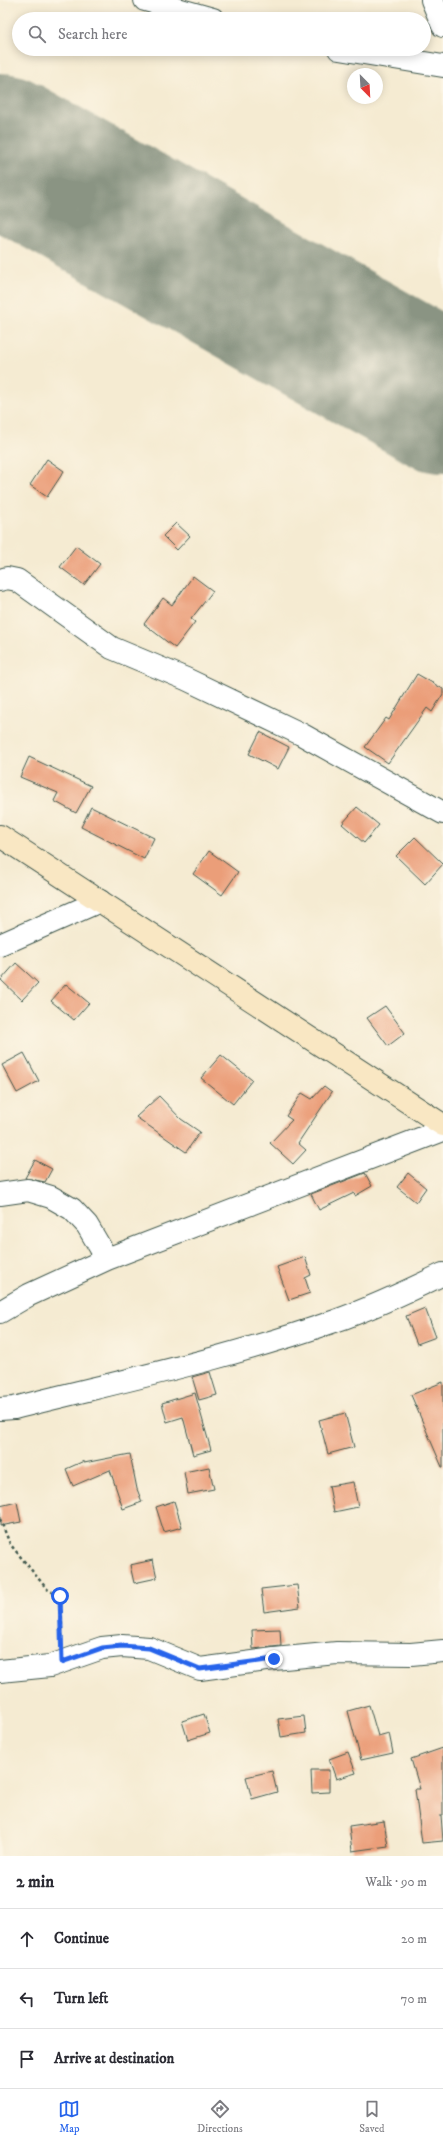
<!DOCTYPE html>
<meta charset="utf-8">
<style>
:root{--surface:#fff;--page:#f2f2f3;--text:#2b2b33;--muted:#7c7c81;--line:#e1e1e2;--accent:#2563eb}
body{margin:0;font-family:"IM FELL DW Pica",serif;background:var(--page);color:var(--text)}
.compass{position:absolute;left:347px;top:68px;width:36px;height:36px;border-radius:50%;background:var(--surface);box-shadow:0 2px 10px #0003;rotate:156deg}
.stop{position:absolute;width:12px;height:12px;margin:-9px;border:3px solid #2563eb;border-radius:50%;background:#fff}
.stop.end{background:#2563eb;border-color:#fff;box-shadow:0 1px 4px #0008}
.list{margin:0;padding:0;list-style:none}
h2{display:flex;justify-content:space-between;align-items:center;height:52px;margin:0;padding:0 16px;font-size:17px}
h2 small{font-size:13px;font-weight:400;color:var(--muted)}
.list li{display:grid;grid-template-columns:26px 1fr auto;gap:12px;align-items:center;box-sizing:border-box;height:60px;padding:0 16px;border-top:1px solid var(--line)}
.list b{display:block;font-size:15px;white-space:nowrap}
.list em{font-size:13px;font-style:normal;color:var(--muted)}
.icon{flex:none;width:22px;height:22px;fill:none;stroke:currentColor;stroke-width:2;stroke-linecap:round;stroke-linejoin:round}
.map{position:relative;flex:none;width:443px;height:1856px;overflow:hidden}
.search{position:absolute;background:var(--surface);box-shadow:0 2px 10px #0003;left:12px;right:12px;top:12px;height:44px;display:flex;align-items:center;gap:10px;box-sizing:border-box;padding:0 14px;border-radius:22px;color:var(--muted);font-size:15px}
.sheet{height:232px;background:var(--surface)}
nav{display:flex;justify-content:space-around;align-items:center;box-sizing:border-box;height:56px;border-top:1px solid var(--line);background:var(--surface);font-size:11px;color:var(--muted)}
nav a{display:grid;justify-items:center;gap:2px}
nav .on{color:var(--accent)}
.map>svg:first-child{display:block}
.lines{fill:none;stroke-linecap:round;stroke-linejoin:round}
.runway{stroke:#8a9483;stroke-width:150}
.building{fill:#eb9e79}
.street-casing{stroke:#3f574c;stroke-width:24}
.secondary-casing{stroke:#3f574c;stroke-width:24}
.path{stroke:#3f574c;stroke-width:2.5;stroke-dasharray:3 3;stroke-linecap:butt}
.street{stroke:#fff;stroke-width:22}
.secondary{stroke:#f9e7c3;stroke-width:22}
.route{stroke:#2563eb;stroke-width:5}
</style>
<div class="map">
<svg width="443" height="1856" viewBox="0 0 443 1856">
<rect width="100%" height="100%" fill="#fcf5e5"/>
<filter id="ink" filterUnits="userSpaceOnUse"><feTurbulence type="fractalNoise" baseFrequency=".025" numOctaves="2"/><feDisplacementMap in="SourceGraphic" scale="8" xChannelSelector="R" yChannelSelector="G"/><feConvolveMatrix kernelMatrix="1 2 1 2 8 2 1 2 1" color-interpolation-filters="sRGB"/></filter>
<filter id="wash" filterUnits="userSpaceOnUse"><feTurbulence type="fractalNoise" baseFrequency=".012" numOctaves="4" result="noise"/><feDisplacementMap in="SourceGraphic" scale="16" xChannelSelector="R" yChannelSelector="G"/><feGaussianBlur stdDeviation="0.9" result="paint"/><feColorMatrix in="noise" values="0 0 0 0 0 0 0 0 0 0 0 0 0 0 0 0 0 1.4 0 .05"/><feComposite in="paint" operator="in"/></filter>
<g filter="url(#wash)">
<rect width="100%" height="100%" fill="#f5ebd2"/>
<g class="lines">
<path class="runway" d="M 0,148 L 443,398"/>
</g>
<g id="blocks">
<path class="building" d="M 47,459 L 64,471 L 47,497 L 30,485 Z
M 176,523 L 190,536 L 177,550 L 163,536 Z
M 76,546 L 100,564 L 84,585 L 60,567 Z
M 193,576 L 213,591 L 191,619 L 195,622 L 175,648 L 144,624 L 163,598 L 172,605 Z
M 417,674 L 443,689 L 443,694 L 432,712 L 427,708 L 388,763 L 365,747 L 386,718 L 389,720 Z
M 260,732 L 289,747 L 278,769 L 249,754 Z
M 29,757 L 91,786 L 76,813 L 54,801 L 58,793 L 20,777 Z
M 91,807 L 154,838 L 144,859 L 81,827 Z
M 357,807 L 379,825 L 364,843 L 342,824 Z
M 415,837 L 443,864 L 425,884 L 396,856 Z
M 209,851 L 238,872 L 222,895 L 193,874 Z
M 16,963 L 38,983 L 22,1000 L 1,980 Z
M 66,984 L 89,1003 L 74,1020 L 51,1001 Z
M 385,1006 L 405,1033 L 388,1046 L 367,1018 Z
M 24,1053 L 39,1081 L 17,1093 L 2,1065 Z
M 221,1055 L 252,1080 L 233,1104 L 201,1078 Z
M 324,1086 L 332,1092 L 298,1143 L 306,1150 L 293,1164 L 270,1143 L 292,1120 L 286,1116 L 302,1093 L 312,1099 Z
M 159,1096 L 181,1119 L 200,1132 L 186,1152 L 136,1117 Z
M 35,1160 L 52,1169 L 45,1182 L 25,1178 Z
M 365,1173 L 372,1186 L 355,1196 L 354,1193 L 319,1210 L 311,1194 Z
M 408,1173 L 426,1188 L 416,1202 L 397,1187 Z
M 305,1257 L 311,1275 L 305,1278 L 310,1293 L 289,1300 L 277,1267 Z
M 425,1308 L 436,1337 L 417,1344 L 406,1316 Z
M 210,1372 L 217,1395 L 199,1400 L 192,1377 Z
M 443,1382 L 443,1467 L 442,1467 L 411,1395 Z
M 195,1393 L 211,1450 L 193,1455 L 183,1417 L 167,1422 L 162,1403 Z
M 345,1413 L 354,1447 L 328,1454 L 319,1420 Z
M 130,1454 L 137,1489 L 142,1502 L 123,1509 L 110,1470 L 73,1486 L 66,1469 L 84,1461 L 84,1463 Z
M 209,1467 L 214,1489 L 188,1494 L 184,1472 Z
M 353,1482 L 358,1507 L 334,1512 L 329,1486 Z
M 174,1501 L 182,1527 L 164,1532 L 156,1507 Z
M 17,1502 L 21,1522 L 0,1526 L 0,1506 Z
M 153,1560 L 157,1578 L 134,1583 L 130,1565 Z
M 297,1585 L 300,1607 L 264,1612 L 261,1589 Z
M 280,1629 L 281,1646 L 253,1649 L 252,1630 Z
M 369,1705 L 378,1736 L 389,1733 L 393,1753 L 361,1760 L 348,1711 Z
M 204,1714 L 210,1733 L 188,1740 L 182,1721 Z
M 304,1716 L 306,1733 L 281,1737 L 278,1719 Z
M 443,1748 L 443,1815 L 441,1815 L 443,1841 L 422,1843 L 415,1789 L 420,1789 L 411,1759 Z
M 348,1752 L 356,1773 L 336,1779 L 329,1759 Z
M 311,1770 L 329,1770 L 329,1792 L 312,1793 Z
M 272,1771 L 277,1792 L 252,1799 L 246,1777 Z
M 384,1821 L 388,1846 L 352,1851 L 349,1826 Z"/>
</g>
</g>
<g filter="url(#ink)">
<use href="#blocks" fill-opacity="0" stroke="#3f574c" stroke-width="1"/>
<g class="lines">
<g class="street-casing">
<path id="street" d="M 145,0 L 213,19
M 432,0 L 443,26
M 339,49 L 443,66
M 0,580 L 7,578 L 17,580 L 112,648 L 186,679 L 301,734 L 443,813
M 0,945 L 100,901
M 0,1194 L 28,1190 L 51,1197 L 72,1209 L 87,1225 L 107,1259
M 0,1312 L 29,1295 L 107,1259 L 443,1130
M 0,1409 L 14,1408 C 121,1381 230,1358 335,1321 C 372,1308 408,1291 443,1274
M 0,1671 L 50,1666 L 102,1648 L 122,1646 L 149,1648 L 200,1669 L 274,1659 L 337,1653 L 411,1654 L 443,1651"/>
</g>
<g class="secondary-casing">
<path id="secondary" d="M 0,836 L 443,1125"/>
</g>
<path class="path" d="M 0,1519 L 10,1544 L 47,1589 L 60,1596 L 62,1640"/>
<use href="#street" class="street"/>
<use href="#secondary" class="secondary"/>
</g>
</g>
<g class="lines" filter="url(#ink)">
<path class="route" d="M 60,1596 L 62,1662 L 102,1648 L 122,1646 L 149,1648 L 200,1669 L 274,1659"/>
</g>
</svg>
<svg class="compass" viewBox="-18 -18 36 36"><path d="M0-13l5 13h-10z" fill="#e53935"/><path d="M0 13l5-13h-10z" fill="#7c7c81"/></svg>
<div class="stop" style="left:60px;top:1596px"></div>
<div class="stop end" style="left:274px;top:1659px"></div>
<div class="search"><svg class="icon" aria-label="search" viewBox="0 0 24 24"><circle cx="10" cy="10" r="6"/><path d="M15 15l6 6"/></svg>Search here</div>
</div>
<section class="sheet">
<h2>2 min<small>Walk · 90 m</small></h2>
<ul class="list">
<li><svg class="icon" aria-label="ahead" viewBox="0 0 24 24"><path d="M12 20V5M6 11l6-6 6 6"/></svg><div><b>Continue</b></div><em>20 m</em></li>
<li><svg class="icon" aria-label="left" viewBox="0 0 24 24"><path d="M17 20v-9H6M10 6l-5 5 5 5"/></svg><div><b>Turn left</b></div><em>70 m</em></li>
<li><svg class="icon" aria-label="arrive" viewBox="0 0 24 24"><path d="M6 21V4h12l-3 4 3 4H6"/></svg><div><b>Arrive at destination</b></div></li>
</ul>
</section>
<nav>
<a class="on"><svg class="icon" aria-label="map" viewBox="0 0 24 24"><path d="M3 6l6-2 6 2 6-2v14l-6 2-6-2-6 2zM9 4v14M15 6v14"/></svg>Map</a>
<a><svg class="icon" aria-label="directions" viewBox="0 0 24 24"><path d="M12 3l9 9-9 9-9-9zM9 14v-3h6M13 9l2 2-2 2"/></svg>Directions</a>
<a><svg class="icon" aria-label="saved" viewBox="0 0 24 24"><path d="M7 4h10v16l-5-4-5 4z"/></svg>Saved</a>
</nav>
